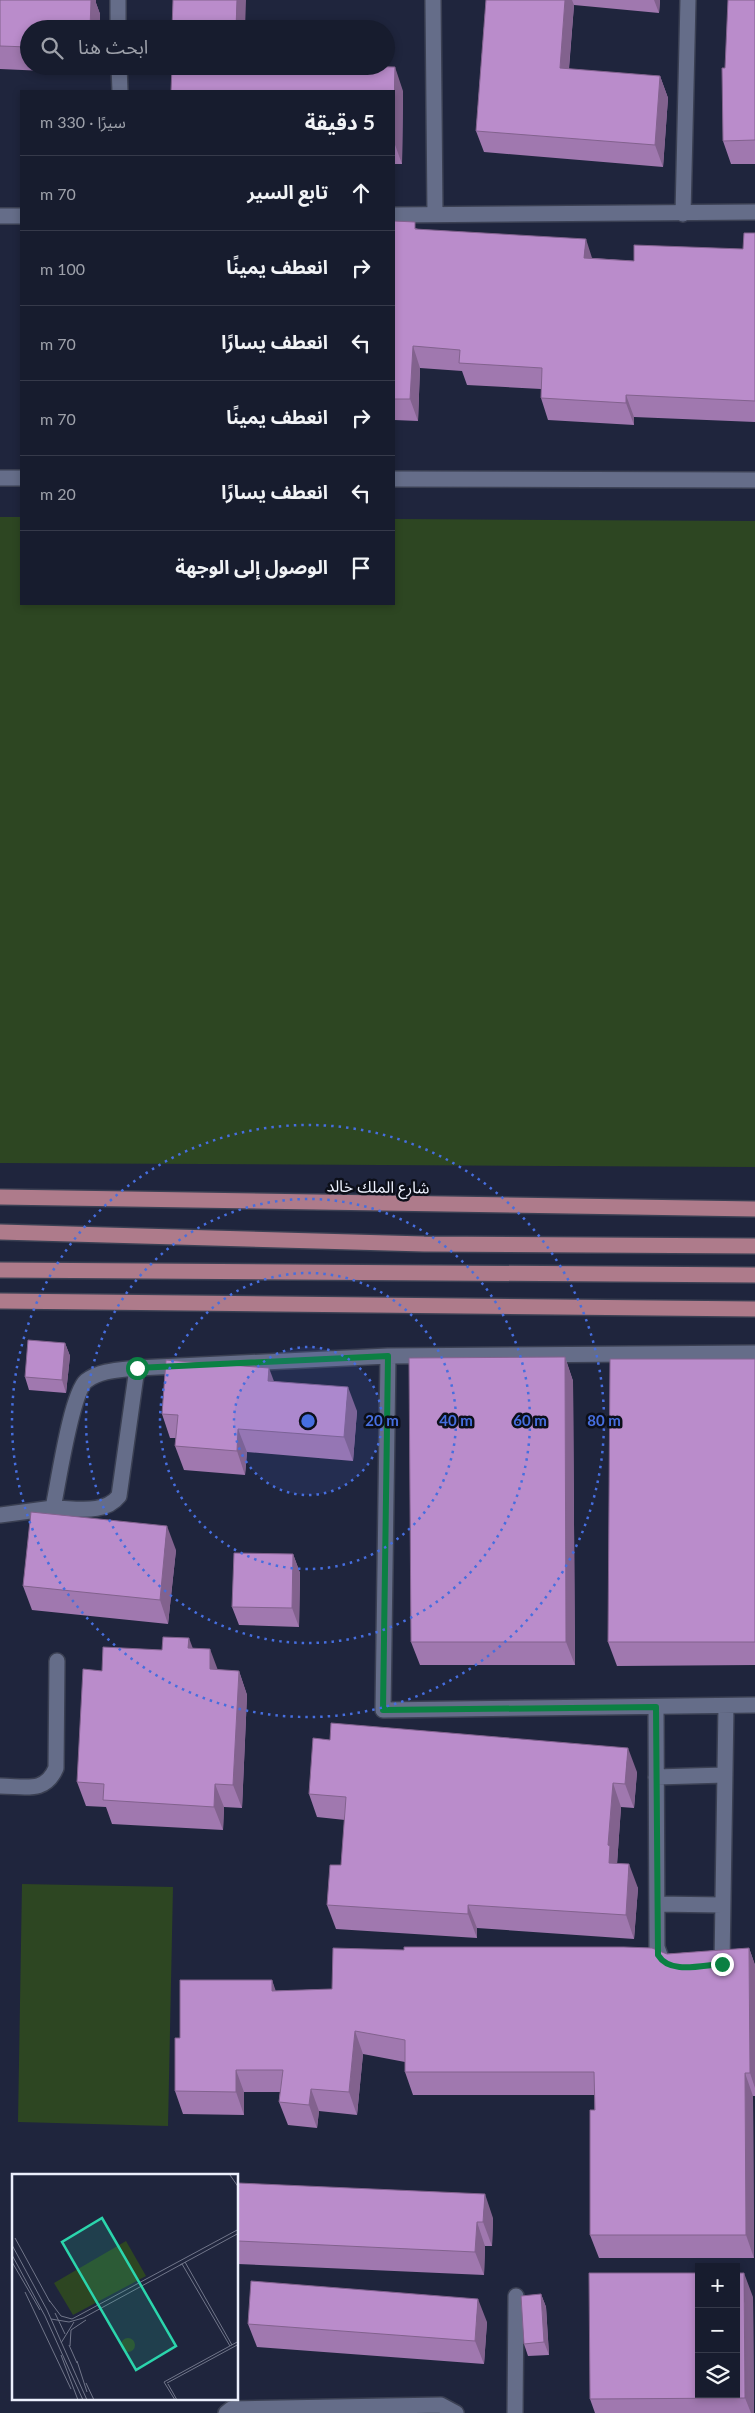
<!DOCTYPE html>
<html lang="ar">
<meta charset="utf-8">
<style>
:root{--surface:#171c2e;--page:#202536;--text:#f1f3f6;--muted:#9ea1aa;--line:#363a4a}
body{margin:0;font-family:Lato,"Noto Sans Arabic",sans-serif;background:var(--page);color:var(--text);direction:rtl}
.controls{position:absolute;right:15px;bottom:15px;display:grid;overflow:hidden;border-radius:0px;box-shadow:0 2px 8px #0003}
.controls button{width:45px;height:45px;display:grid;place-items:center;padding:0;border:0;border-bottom:1px solid var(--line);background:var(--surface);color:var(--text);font:25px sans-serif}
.stop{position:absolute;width:15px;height:15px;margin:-11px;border:4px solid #0b8043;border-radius:50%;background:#fff}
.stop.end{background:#0b8043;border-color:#fff;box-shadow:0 1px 5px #0008}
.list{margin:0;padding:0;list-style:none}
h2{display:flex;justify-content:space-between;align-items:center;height:65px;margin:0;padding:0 20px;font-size:21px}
h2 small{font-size:16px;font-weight:400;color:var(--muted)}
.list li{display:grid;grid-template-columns:32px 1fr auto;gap:15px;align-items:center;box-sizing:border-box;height:75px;padding:0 20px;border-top:1px solid var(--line)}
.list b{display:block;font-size:19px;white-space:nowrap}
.list em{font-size:16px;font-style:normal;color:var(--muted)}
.icon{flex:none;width:28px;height:28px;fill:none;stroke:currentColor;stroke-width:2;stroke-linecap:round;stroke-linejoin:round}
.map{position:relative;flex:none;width:755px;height:2413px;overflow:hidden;direction:ltr}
.search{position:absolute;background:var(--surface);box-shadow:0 2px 8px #0003;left:20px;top:20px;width:375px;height:55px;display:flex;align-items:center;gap:12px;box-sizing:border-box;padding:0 18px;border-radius:28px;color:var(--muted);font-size:19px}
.panel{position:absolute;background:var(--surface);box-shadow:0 2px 8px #0003;left:20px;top:90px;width:375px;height:515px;border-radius:0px;direction:rtl}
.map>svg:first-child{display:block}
.green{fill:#2d4622}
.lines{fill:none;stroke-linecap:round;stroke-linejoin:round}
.minor-casing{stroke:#3b4053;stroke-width:18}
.major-casing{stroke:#3b4053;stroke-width:18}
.minor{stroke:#656d89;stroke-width:15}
.major{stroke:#ae7b8b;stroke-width:15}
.wall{fill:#a078af}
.shaded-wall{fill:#82628e}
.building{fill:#ba8ccb;stroke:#82628e}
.route{stroke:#0b8043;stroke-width:6}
.ring{fill:none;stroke:#466edf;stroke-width:2.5;stroke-dasharray:2.5 5}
.labels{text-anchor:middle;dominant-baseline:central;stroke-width:5;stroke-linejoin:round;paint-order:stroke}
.street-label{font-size:16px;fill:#ecf0fd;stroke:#0c0f19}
.inset-road{fill:none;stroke:#71768a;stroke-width:1}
.view{fill:#2bd5ac;fill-opacity:0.15;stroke:#2bd5ac;stroke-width:2.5}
.inset-edge{fill:none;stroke:#ecf0fd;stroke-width:2.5}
.centre{fill:#466edf;stroke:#0c0f19;stroke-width:2.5}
.ring-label{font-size:15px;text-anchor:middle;font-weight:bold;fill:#466edf;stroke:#0c0f19;stroke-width:5;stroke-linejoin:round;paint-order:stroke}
</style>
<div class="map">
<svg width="755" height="2413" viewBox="0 0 755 2413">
<rect width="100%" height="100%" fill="#1f253d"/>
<path class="green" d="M 0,517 L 21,517 L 21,604 L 394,604 L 394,519 L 755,521 L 755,1167 L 0,1163 Z
M 22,1884 L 173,1887 L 168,2126 L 18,2122 Z"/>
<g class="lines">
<g class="minor-casing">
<path id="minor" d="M 118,0 L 118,29
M 433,0 L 435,214
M 119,66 L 120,91
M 683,214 L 688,0
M 394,215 L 755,212
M 0,216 L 21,216
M 0,478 L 21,478
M 394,479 L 755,480
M 388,1356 L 383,1710 L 755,1705
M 53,1508 C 76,1508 104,1515 119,1496 L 137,1368
M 0,1515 L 53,1508 C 58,1485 71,1394 86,1381 C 100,1370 120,1370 137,1368 L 388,1356 L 755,1353
M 656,1707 L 657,1947 L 662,1961 L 669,1965
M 656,1777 L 725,1775
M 0,1786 C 25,1786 45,1794 56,1768 L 57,1661
M 657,1904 L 722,1905
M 722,1964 L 726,1706
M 226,2413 L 231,2409 L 441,2405 L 456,2413
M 515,2413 L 516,2296"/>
</g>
<g class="major-casing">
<path id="major" d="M 0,1197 L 755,1209
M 0,1232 L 424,1244 L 755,1246
M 0,1270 L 755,1275
M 0,1301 L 755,1309"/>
</g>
<use href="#minor" class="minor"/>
<use href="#major" class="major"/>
</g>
<path class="wall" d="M 0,0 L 96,0 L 96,3 L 100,14 L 100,29 L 29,29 L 29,66 L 46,66 L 45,71 L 0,69 Z
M 486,0 L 660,0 L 659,13 L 574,5 L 569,69 L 660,76 L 668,98 L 663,167 L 484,152 L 476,131 Z
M 755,0 L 755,164 L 731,164 L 723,141 L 725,68 Z
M 394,91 L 403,91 L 402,164 L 394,164 Z
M 394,221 L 418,229 L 593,258 L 634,261 L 743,249 L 755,233 L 755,422 L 634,417 L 634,425 L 548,420 L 541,398 L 541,389 L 467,385 L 462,371 L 420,368 L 418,421 L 394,420 Z
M 65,1343 L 70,1356 L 66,1393 L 29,1390 L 25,1377 Z
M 565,1357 L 573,1381 L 575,1665 L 420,1665 L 411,1642 Z
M 755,1359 L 755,1665 L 617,1666 L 608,1642 Z
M 274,1381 L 357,1411 L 353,1461 L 247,1452 L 245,1475 L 184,1470 L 175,1446 L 176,1438 L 170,1438 L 162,1414 Z
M 176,1550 L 168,1624 L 32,1610 L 23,1586 Z
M 293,1554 L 300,1573 L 299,1627 L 239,1625 L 232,1607 Z
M 193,1648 L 218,1670 L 239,1671 L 247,1695 L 242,1808 L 224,1807 L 223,1830 L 112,1824 L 106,1807 L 86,1806 L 77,1782 L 102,1671 L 162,1650 Z
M 637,1772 L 634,1808 L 621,1807 L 617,1864 L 638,1888 L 634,1939 L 477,1928 L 477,1938 L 336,1929 L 327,1905 L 341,1865 L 345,1820 L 317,1817 L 309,1794 Z
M 749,1948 L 755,1965 L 755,2096 L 753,2096 L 754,2258 L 599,2258 L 590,2235 L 595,2095 L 413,2095 L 405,2072 L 405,2062 L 363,2054 L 357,2115 L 319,2111 L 317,2128 L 288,2125 L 279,2102 L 280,2092 L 244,2092 L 244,2115 L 183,2114 L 175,2091 L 180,2038 L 272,1980 L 275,1991 L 332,1989 L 404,1950 L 667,1954 Z
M 238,2183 L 493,2218 L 492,2246 L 485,2246 L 484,2275 L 238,2264 Z
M 541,2294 L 546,2307 L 549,2355 L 528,2356 L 524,2344 Z
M 753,2297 L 754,2413 L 595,2413 L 590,2399 Z
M 487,2322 L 484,2364 L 257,2347 L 248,2324 Z"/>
<path class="shaded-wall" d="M 91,0 L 96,0 L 96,3 L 100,14 L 100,29 L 90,29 Z
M 237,0 L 246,0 L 245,29 L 236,29 Z
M 565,0 L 572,0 L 574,5 L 567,90 L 560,68 Z
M 654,0 L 660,0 L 659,13 Z
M 395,67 L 403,91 L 402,164 L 394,142 Z
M 660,76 L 668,98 L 663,167 L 655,145 Z
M 586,239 L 593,261 L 584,258 Z
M 413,346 L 420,368 L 418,421 L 410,399 Z
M 626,395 L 634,417 L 634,425 L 626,403 Z
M 65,1343 L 70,1356 L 66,1393 L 62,1380 Z
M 565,1357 L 573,1381 L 575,1665 L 566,1642 Z
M 269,1368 L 278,1392 L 268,1381 Z
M 348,1387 L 357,1411 L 353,1461 L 344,1437 Z
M 238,1429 L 247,1452 L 245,1475 L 237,1451 Z
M 167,1526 L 176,1550 L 168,1624 L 160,1600 Z
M 293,1554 L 300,1573 L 299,1627 L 292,1608 Z
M 189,1638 L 198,1662 L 188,1648 Z
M 210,1649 L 219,1673 L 210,1669 Z
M 239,1671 L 247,1695 L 242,1808 L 233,1785 Z
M 628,1748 L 637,1772 L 634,1808 L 625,1784 Z
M 613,1783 L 621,1807 L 617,1864 L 609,1863 L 608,1845 Z
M 215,1784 L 224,1807 L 223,1830 L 214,1807 Z
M 629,1864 L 638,1888 L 634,1939 L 626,1915 Z
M 468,1905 L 477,1928 L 477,1938 L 468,1914 Z
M 749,1948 L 755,1965 L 755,2088 L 750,2073 Z
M 272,1980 L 280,2003 L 272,1991 Z
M 355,2031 L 363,2054 L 357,2115 L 349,2092 Z
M 236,2070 L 244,2092 L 244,2115 L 236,2092 Z
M 745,2073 L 753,2096 L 754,2258 L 746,2235 Z
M 311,2089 L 319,2111 L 317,2128 L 309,2105 Z
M 485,2194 L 493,2218 L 492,2246 L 483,2222 Z
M 477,2222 L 485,2246 L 484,2275 L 475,2252 Z
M 744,2273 L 753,2297 L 754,2413 L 751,2413 L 745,2398 Z
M 541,2294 L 546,2307 L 549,2355 L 544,2342 Z
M 478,2299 L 487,2322 L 484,2364 L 475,2341 Z"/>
<path class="building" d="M 0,0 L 91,0 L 90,29 L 29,29 L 29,47 L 0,46 Z
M 173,0 L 237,0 L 236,29 L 172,29 Z
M 486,0 L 565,0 L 560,68 L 660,76 L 655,145 L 476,131 Z
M 728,0 L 755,0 L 755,140 L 723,141 L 722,68 L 725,68 Z
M 172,66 L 354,66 L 395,67 L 394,113 L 394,91 L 171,91 Z
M 394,221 L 415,222 L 415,229 L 586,239 L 584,258 L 634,261 L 634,245 L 743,249 L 744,233 L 755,233 L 755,401 L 626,395 L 626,403 L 541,398 L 542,368 L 459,363 L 460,350 L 413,346 L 410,399 L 394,399 Z
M 28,1340 L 65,1343 L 62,1380 L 25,1377 Z
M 565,1357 L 566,1642 L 411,1642 L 409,1358 Z
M 610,1359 L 755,1359 L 755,1642 L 608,1642 Z
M 166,1360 L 269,1368 L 268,1381 L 348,1387 L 344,1437 L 238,1429 L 237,1451 L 175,1446 L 178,1415 L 162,1414 Z
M 31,1512 L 167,1526 L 160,1600 L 23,1586 Z
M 234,1553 L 293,1554 L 292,1608 L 232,1607 Z
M 163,1637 L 189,1638 L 188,1648 L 210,1649 L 210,1669 L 239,1671 L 233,1785 L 215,1784 L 214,1807 L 103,1800 L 104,1784 L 77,1782 L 83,1669 L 102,1671 L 103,1647 L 162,1650 Z
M 331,1723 L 628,1748 L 625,1784 L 613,1783 L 608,1845 L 610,1846 L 609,1863 L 629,1864 L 626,1915 L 468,1905 L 468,1914 L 327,1905 L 330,1865 L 341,1865 L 346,1797 L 309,1794 L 313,1738 L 330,1740 Z
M 404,1947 L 624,1947 L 652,1948 L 667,1954 L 749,1948 L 750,2073 L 745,2073 L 746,2235 L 590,2235 L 590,2110 L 595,2110 L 594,2072 L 405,2072 L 405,2040 L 355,2031 L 349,2092 L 311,2089 L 309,2105 L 279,2102 L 283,2070 L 236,2070 L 236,2092 L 175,2091 L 175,2038 L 180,2038 L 180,1980 L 272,1980 L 272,1991 L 332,1989 L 333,1948 L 404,1950 Z
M 238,2183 L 485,2194 L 483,2222 L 477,2222 L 475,2252 L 238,2241 Z
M 589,2273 L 699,2273 L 699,2394 L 736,2394 L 736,2273 L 744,2273 L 745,2398 L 590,2399 Z
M 251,2281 L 478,2299 L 475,2341 L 248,2324 Z
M 541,2294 L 544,2342 L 524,2344 L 521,2296 Z"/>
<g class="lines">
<path class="route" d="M 137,1368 L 388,1356 L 383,1710 L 656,1707 L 658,1955 C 670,1975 702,1965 722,1964"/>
</g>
<circle cx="308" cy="1421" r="74" fill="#466edf" fill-opacity=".12"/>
<g class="ring">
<circle cx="308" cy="1421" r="74"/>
<circle cx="308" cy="1421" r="148"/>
<circle cx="308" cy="1421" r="222"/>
<circle cx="308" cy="1421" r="296"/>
</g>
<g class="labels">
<g class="street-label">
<text transform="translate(378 1186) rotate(1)">شارع الملك خالد</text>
</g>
</g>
<g transform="translate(12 2174)">
<rect width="226" height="226" fill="#1f253d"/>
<path d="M 114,67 L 134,102 L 61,141 L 42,109 ZM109 171a7 7 0 1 1 14 0a7 7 0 1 1-14 0Z" fill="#2d4622"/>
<path class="inset-road" d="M 218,1 L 227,14M 3,64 L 38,128M 0,71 L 35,136 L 75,226M 0,81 L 33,142 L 71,226M 0,88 L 28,136M 173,88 L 220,171M 170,90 L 218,172M 168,91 L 227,59M 13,118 L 59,215M 37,126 L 49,142 L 60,145 L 227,55M 43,139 L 53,160M 39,145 L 57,148 L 71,144 L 170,90M 49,169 L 62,148M 57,171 L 65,189M 58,172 L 59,156 L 74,146M 49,181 L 66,226M 65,187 L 75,218M 74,209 L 82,226M 155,209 L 227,170M 156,210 L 165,226M 163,226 L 152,208 L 227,167"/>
<path class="view" d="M 90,44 L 164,172 L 124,196 L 50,68 Z"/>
<rect width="226" height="226" class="inset-edge"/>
</g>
<circle cx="308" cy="1421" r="8" class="centre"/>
<g class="ring-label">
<text x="382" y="1426">20 m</text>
<text x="456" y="1426">40 m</text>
<text x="530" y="1426">60 m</text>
<text x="604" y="1426">80 m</text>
</g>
</svg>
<div class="controls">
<button>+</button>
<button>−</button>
<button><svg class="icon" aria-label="layers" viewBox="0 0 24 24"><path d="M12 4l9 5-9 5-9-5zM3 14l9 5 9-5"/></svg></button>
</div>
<div class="stop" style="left:137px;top:1368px"></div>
<div class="stop end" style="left:722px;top:1964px"></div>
<div class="search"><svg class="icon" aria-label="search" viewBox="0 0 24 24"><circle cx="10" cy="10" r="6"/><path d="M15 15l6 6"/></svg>ابحث هنا</div>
<section class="panel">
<h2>5 دقيقة<small>سيرًا · 330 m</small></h2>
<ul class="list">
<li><svg class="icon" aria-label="ahead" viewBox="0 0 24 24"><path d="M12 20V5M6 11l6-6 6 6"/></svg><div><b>تابع السير</b></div><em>70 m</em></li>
<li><svg class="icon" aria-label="right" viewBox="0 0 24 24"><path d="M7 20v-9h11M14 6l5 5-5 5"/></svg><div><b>انعطف يمينًا</b></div><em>100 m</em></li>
<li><svg class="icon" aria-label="left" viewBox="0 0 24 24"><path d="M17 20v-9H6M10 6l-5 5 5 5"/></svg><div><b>انعطف يسارًا</b></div><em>70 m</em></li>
<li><svg class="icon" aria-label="right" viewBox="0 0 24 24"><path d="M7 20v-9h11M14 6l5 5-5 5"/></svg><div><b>انعطف يمينًا</b></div><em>70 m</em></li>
<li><svg class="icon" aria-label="left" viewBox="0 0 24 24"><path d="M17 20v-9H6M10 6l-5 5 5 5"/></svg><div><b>انعطف يسارًا</b></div><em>20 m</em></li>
<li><svg class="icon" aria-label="arrive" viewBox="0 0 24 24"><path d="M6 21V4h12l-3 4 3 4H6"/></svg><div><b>الوصول إلى الوجهة</b></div></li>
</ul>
</section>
</div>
